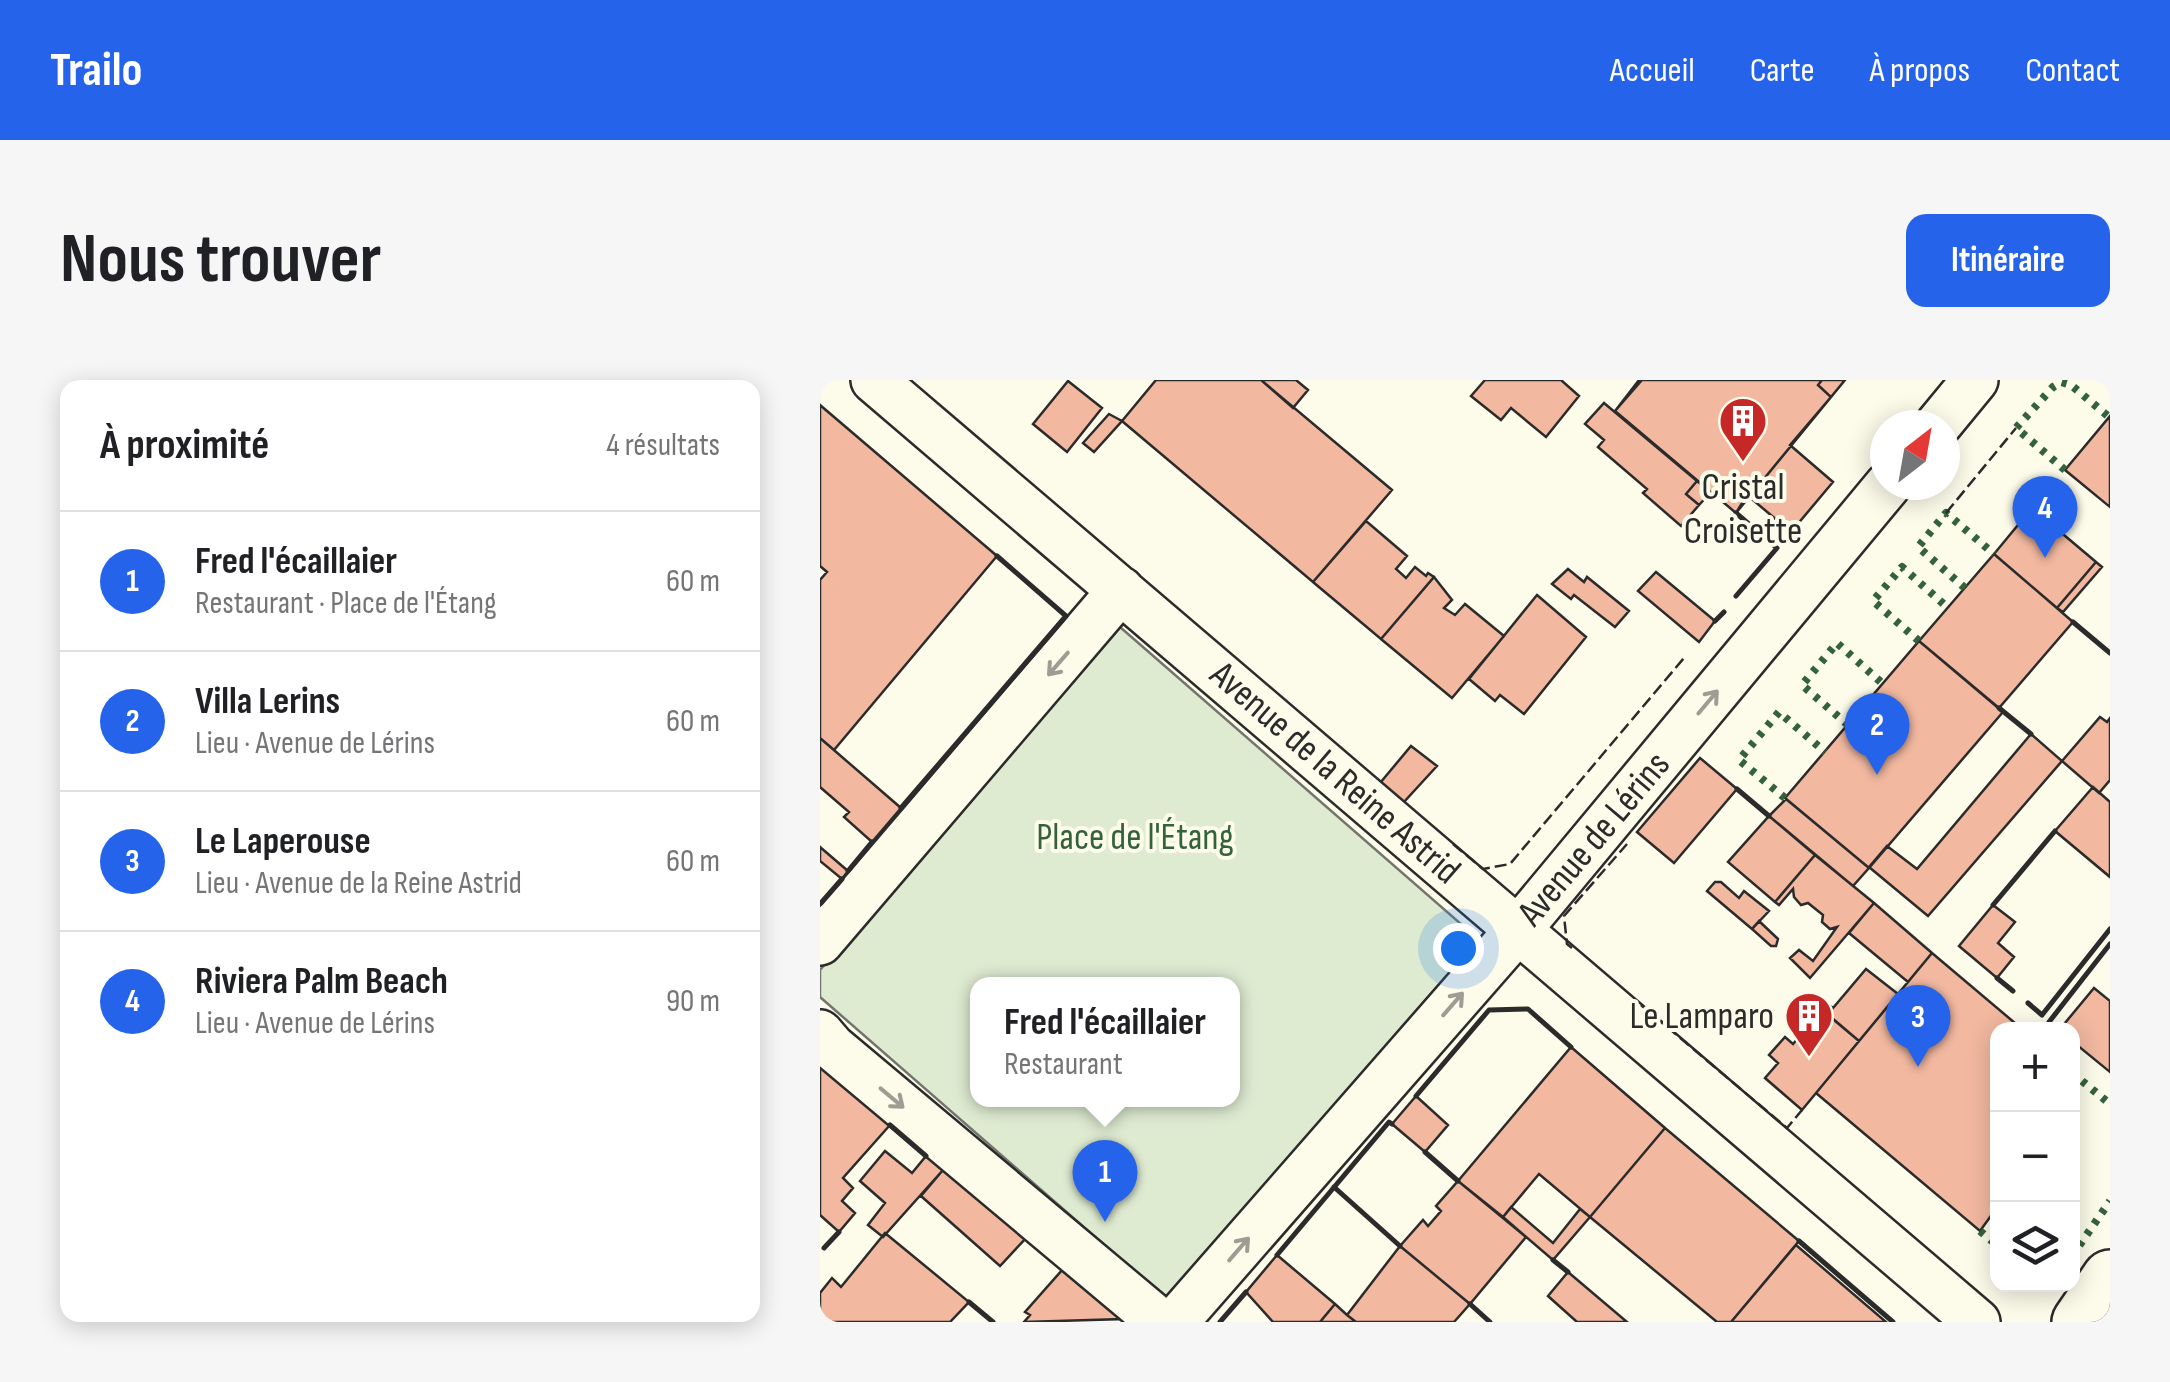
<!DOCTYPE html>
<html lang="fr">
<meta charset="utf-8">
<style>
:root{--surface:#fff;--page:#f6f6f6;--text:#202124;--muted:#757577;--line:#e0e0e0;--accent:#2563eb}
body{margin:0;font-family:"Sofia Sans Condensed",sans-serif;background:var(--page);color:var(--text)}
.controls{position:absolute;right:30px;bottom:30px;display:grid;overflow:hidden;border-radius:20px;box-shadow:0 5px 25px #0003}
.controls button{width:90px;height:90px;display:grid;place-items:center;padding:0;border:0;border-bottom:2px solid var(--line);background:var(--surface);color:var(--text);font:50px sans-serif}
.compass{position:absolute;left:1050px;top:30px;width:90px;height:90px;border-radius:50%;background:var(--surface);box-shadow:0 5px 25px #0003;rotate:31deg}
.you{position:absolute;left:638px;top:568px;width:35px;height:35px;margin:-25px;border:8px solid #fff;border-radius:50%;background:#1a73e8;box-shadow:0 0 0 15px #1a73e833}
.badge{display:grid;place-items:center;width:65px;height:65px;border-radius:50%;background:var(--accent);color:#fff;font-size:32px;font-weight:700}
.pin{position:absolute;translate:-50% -82px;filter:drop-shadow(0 2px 5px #0008)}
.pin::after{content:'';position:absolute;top:52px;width:35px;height:30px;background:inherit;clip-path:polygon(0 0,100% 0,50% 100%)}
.popup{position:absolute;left:150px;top:597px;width:270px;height:130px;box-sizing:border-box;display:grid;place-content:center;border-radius:20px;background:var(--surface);filter:drop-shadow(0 2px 8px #0005);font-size:32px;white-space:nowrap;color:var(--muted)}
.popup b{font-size:38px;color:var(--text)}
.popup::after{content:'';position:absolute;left:50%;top:100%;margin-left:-20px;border:20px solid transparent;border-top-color:var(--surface)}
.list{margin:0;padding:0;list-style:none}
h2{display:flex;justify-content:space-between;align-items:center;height:130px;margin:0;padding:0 40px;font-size:42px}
h2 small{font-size:32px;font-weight:400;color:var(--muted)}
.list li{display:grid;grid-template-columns:65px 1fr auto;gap:30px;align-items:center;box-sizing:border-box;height:140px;padding:0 40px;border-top:2px solid var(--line)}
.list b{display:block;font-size:38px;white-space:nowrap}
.list p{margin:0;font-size:32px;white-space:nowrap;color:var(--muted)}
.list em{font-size:32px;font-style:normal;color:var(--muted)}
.icon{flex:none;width:55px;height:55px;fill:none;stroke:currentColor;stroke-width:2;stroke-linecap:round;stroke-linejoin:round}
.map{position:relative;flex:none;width:1290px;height:942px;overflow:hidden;border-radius:20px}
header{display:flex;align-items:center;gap:60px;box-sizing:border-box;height:140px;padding:0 50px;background:var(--accent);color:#fff}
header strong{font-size:48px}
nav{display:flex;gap:55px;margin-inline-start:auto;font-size:35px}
.intro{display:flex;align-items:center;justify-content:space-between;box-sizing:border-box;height:240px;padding:0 60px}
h1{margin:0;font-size:70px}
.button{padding:25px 45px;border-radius:20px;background:var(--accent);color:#fff;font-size:35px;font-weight:700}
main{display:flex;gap:60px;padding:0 60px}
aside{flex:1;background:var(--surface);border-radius:20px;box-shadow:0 5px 25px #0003}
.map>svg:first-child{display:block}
.green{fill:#deebd1;stroke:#74746e;stroke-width:2.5;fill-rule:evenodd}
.building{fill:#f2b8a0;stroke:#2b2b2b;stroke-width:2.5}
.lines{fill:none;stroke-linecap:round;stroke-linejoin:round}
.minor-casing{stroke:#2b2b2b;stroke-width:50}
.tertiary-casing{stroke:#2b2b2b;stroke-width:60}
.minor{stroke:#fdfbea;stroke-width:45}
.tertiary{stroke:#fdfbea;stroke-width:55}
.hedge{stroke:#34623c;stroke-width:8;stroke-dasharray:5 8;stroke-linecap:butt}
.fence{stroke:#2b2b2b;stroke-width:2.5;stroke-dasharray:12 5;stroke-linecap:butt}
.wall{stroke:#2b2b2b;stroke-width:5}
.oneway{stroke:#9e9d94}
.labels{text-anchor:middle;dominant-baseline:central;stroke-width:8;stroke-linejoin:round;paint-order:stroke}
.poi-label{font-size:38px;fill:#2b2b2b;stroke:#fdfbea}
.street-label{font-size:38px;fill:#2b2b2b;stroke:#fdfbea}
.park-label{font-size:38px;fill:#34623c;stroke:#fdfbea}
</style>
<header>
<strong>Trailo</strong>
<nav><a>Accueil</a><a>Carte</a><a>À propos</a><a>Contact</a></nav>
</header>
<div class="intro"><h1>Nous trouver</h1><a class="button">Itinéraire</a></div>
<main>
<aside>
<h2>À proximité<small>4 résultats</small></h2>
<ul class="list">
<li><span class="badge">1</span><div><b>Fred l'écaillaier</b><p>Restaurant · Place de l'Étang</p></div><em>60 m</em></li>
<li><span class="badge">2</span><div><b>Villa Lerins</b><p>Lieu · Avenue de Lérins</p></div><em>60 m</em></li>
<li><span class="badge">3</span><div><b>Le Laperouse</b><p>Lieu · Avenue de la Reine Astrid</p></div><em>60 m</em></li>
<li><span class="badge">4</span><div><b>Riviera Palm Beach</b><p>Lieu · Avenue de Lérins</p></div><em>90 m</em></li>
</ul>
</aside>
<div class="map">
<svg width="1290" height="942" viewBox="0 0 1290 942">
<rect width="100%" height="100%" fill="#fdfbea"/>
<path class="green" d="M 300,247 L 664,564 L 351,923 L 0,617 L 0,590 ZM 158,604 L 412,604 L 412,720 L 158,720 Z"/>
<path class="building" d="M 336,0 L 441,0 L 572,110 L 493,202 L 302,41 Z
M 441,0 L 476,0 L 488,10 L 473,28 Z
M 665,0 L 741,0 L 759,16 L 726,57 L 691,28 L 681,40 L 651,16 Z
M 819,0 L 1002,0 L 998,5 L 1011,17 L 970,65 L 1013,102 L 971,152 L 927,115 L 916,133 L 795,31 Z
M 822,0 L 1025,0 L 916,133 L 795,31 Z
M 248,1 L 282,28 L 247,72 L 213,44 Z
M 784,23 L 877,101 L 866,114 L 879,125 L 861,146 L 823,113 L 827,109 L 778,67 L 784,60 L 765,44 Z
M 0,25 L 177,176 L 14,370 L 0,358 L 0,200 L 7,192 L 0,186 Z
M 289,34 L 302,41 L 274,72 L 263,63 Z
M 1290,36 L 1290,127 L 1245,90 Z
M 877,101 L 891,112 L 879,125 L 866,114 Z
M 1212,128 L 1276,182 L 1237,228 L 1174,174 Z
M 546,141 L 587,176 L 576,189 L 586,198 L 595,187 L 606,196 L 608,193 L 614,197 L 561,259 L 493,202 Z
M 1174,174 L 1253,242 L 1179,328 L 1099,261 Z
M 1276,182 L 1282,187 L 1243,232 L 1237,228 Z
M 748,189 L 764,202 L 767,197 L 809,231 L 795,247 L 754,215 L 751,219 L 732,204 Z
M 836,192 L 895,241 L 879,262 L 818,211 Z
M 614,197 L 632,220 L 624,228 L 635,235 L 645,224 L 684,256 L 632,318 L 561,259 Z
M 717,215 L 766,257 L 704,334 L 680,315 L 675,321 L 649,299 Z
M 1099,261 L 1183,332 L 1049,488 L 965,418 Z
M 1280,337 L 1287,342 L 1290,338 L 1290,400 L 1279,413 L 1242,381 Z
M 1211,354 L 1242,381 L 1108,536 L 1049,487 L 1067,466 L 1097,489 Z
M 0,358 L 81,428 L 52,462 L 24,437 L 29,432 L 0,407 Z
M 591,366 L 617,386 L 583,423 L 560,403 Z
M 880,378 L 917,409 L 854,483 L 817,452 Z
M 1273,407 L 1290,422 L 1290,497 L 1235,451 Z
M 966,419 L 1049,488 L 1033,506 L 949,436 Z
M 949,436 L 995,475 L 955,522 L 908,482 Z
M 0,467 L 28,491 L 22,499 L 0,481 Z
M 995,475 L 1054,523 L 990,598 L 970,578 L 979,570 L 993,581 L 1017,547 L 1010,549 L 1002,542 L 1003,535 L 988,523 L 981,525 L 974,517 L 973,509 L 959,525 L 955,522 Z
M 895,502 L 901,502 L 919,518 L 924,511 L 949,531 L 932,549 L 887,511 Z
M 1054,523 L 1112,573 L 1088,602 L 1029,553 Z
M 1173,525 L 1195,542 L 1178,563 L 1194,577 L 1177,598 L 1139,566 Z
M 939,541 L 958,559 L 956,566 L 951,566 L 932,549 Z
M 1112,573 L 1202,649 L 1178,649 L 1178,826 L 1160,851 L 996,713 Z
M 1046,589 L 1078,614 L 1039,661 L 998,626 L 1004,621 L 1013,628 Z
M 1274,608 L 1290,621 L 1290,692 L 1252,661 L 1252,649 L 1240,649 Z
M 996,625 L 1039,661 L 982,730 L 945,698 L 958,683 L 949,675 L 965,657 L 973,664 L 985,650 L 979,644 Z
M 751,667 L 845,748 L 770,837 L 719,794 L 683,837 L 638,801 Z
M 0,686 L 70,745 L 23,798 L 33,808 L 22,821 L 35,833 L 19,852 L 0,835 Z
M 596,716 L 628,745 L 605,772 L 572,744 Z
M 845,748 L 979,861 L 911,942 L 897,942 L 770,837 Z
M 65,771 L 92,793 L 106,776 L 123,790 L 63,857 L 48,845 L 65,823 L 40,801 Z
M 123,790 L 206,858 L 180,886 L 101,816 Z
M 638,801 L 706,857 L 650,924 L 580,866 L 603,840 L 608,846 L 621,831 L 616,826 Z
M 691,827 L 733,863 L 760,829 L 770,837 L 733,880 L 683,837 Z
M 65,853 L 149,922 L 130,942 L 0,942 L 0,913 L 12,898 L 21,907 Z
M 976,865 L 1066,942 L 911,942 Z
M 580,866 L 650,924 L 634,942 L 536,942 L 527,935 Z
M 457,875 L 515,924 L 500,942 L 453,942 L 426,912 Z
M 243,889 L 303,939 L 204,942 L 210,935 L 205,932 Z
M 748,892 L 807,942 L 757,942 L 728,916 Z
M 515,924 L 527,935 L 536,942 L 500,942 Z"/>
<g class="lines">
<g class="minor-casing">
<path id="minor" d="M 54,0 L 1157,942
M 1118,45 L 1155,0
M 0,562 L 301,210
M 0,653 L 12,667 L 340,942
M 355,942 L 698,550 L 1068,105"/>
</g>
<g class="tertiary-casing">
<path id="tertiary" d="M 1260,942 L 1290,898"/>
</g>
<use href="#minor" class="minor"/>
<use href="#tertiary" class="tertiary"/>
<path class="hedge" d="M 1245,90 L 1196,48 L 1233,7 L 1241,2 L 1251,5 L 1289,37
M 1145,208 L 1098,167 L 1126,133 L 1174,174
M 1099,261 L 1053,221 L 1082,187 L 1128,228
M 1028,345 L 982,305 L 1017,263 L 1063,304
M 965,418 L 919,380 L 959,332 L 1005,372
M 1262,701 L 1290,724
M 1160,851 L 1178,866
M 1252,876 L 1290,821"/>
<path class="fence" d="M 1126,133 L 1196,48
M 633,464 L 663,489 L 690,484 L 864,278
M 752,568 L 747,564 L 744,536 L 807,464
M 821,625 L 967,748 L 982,730"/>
<path class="wall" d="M 916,133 L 957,168 L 916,216
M 895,241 L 904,232
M 1253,242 L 1290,273
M 1179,328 L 1211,354
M 917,409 L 949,436
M 81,428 L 246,236 L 177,176
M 28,491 L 52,462
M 1,523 L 22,499
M 1173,525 L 1235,451
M 1177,598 L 1193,611
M 1208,623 L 1222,635 L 1290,549
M 1229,642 L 1290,564
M 596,716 L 669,630 L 708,629 L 751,667
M 70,745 L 106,776
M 605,772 L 638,801
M 514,807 L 580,866
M 979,861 L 1073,942
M 4,868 L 19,852
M 457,875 L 569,742 L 572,744
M 733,880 L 748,892
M 149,922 L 173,942
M 650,924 L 670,942
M 400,942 L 426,912"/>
</g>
<defs><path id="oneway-shaft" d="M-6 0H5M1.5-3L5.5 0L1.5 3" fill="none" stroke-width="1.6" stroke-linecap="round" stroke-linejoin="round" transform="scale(2.5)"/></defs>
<g class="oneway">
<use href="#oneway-shaft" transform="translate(238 284) rotate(131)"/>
<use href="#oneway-shaft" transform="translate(888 322) rotate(-50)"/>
<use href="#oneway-shaft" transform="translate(633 624) rotate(-49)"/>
<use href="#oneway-shaft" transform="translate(72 718) rotate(40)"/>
<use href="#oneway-shaft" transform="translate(419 869) rotate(-49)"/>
</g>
<defs>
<g id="building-pin" transform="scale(2.5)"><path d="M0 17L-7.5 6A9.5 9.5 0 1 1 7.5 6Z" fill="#c62828" stroke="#fdfbea"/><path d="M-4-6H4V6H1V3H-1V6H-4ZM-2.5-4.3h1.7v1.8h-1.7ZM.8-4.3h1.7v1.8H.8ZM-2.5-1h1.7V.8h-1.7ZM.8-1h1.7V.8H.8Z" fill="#fff"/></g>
</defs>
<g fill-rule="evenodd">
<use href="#building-pin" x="923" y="41"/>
<use href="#building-pin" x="989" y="636"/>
</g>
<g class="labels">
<g class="poi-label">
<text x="923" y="107">Cristal<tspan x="923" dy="44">Croisette</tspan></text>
<text x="954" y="636" text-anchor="end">Le Lamparo</text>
</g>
<g class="street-label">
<text transform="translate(515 393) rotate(41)">Avenue de la Reine Astrid</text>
<text transform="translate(774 459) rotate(-50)">Avenue de Lérins</text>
</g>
<g class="park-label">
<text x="315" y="457">Place de l'Étang</text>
</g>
</g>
</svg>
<div class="controls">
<button>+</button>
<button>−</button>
<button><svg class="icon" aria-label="layers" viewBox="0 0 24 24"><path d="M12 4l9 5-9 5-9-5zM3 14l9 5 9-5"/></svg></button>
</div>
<svg class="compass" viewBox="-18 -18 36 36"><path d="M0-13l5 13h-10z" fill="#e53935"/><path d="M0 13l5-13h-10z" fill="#757577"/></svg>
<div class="you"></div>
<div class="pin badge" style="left:285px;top:842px">1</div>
<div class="popup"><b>Fred l'écaillaier</b>Restaurant</div>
<div class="pin badge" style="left:1057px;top:395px">2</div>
<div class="pin badge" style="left:1098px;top:687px">3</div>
<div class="pin badge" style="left:1225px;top:178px">4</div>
</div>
</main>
